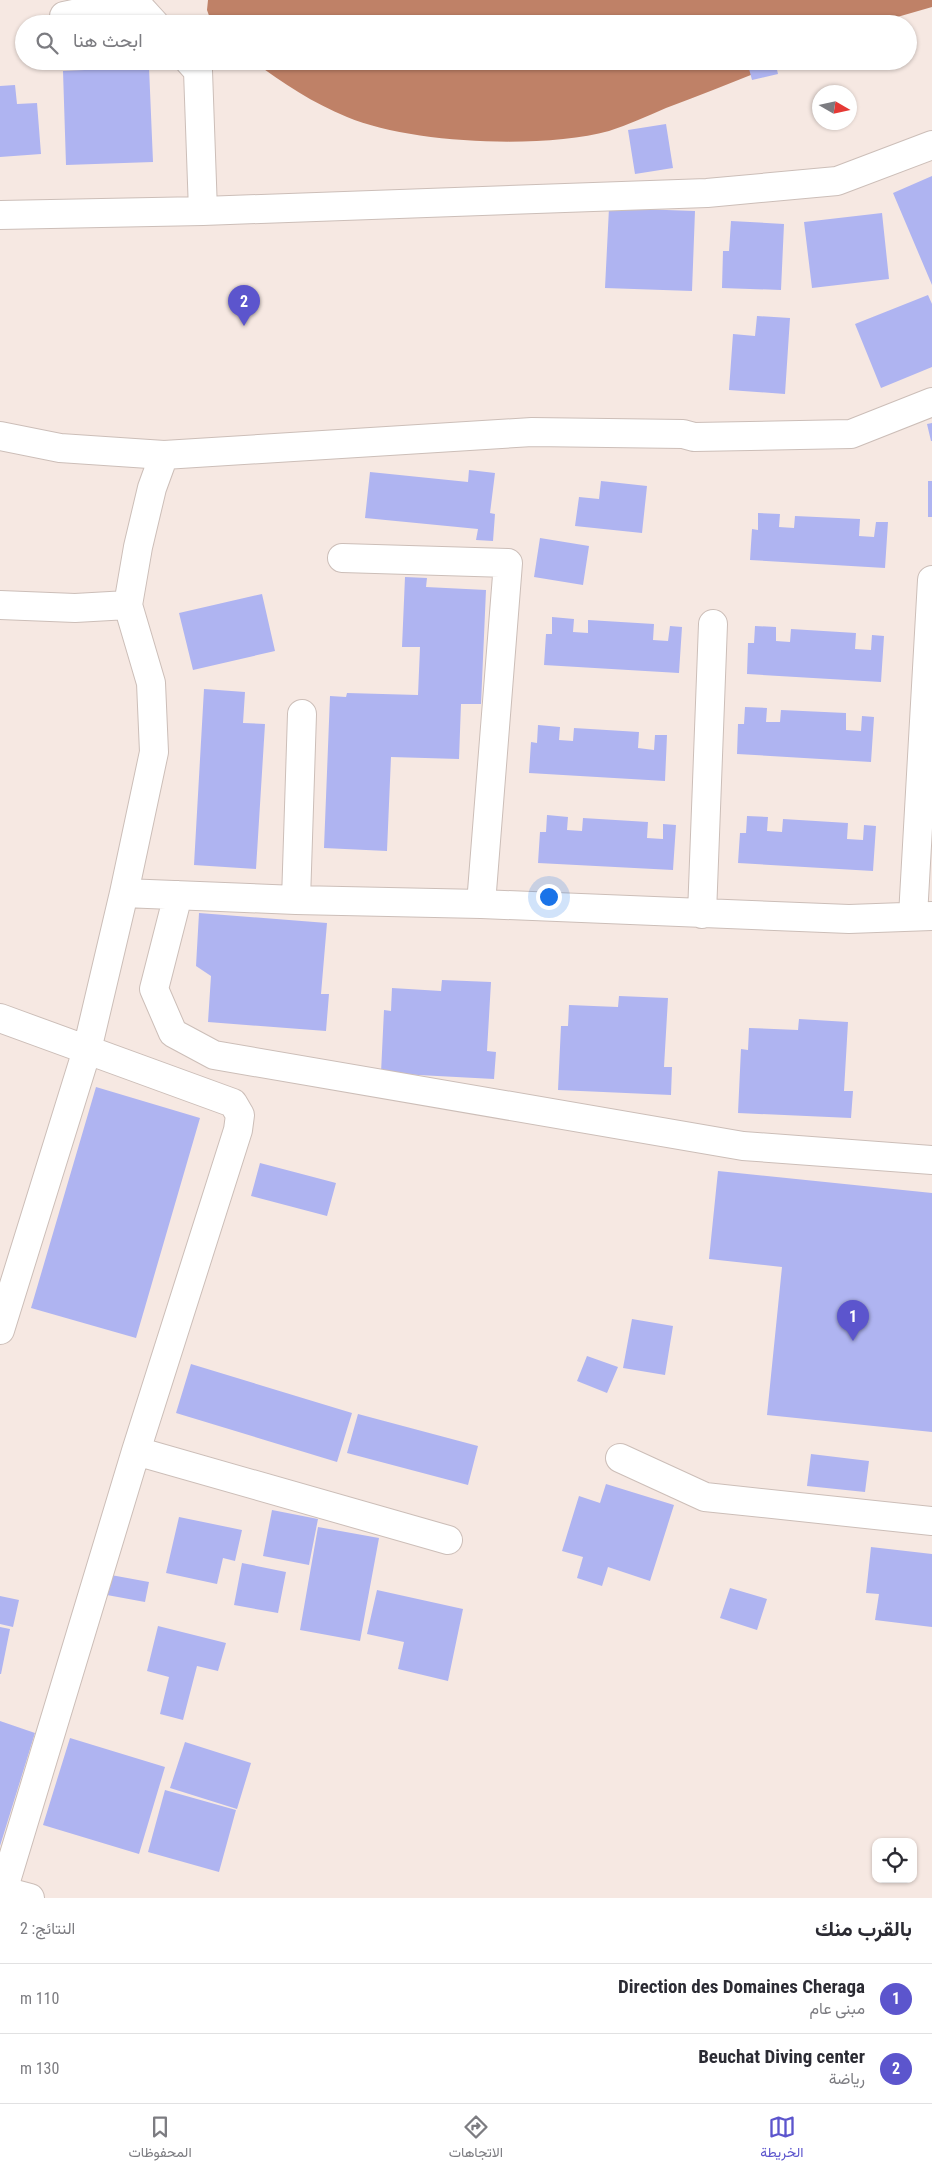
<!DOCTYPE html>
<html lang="ar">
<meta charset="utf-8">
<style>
:root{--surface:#fff;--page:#f2f2f3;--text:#2b2b33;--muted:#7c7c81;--line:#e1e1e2;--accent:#5c55cd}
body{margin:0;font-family:"Roboto Condensed",Vazirmatn,sans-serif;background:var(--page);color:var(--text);direction:rtl}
.controls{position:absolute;right:15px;bottom:15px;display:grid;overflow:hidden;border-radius:10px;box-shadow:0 1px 4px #0004}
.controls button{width:45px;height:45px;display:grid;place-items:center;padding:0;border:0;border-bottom:1px solid var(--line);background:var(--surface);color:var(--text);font:25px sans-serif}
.compass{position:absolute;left:812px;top:85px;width:45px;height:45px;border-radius:50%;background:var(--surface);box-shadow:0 1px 4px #0004;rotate:99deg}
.you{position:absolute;left:548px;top:896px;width:18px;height:18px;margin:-12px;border:4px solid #fff;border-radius:50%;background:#1a73e8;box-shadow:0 0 0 8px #1a73e833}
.badge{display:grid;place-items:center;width:32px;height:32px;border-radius:50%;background:var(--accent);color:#fff;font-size:16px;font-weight:700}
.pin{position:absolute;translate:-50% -41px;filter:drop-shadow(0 1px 2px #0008)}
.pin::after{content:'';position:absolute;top:26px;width:18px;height:15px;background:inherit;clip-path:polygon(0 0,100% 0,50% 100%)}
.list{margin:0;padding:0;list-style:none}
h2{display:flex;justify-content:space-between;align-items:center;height:65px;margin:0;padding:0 20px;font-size:21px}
h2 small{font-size:16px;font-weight:400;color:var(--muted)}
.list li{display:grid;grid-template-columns:32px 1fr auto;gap:15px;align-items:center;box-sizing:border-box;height:70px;padding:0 20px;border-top:1px solid var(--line)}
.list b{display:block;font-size:19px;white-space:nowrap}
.list p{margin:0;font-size:16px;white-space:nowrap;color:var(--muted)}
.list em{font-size:16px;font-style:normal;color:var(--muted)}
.icon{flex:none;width:28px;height:28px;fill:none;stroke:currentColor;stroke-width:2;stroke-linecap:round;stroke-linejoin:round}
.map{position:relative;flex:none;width:932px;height:1898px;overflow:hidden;direction:ltr}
.search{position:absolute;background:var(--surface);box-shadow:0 1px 4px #0004;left:15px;right:15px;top:15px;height:55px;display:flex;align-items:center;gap:12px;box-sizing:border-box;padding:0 18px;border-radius:28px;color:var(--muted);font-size:19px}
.sheet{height:205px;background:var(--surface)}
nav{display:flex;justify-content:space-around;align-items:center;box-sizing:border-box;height:70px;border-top:1px solid var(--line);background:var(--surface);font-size:14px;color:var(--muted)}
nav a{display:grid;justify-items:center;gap:2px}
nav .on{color:var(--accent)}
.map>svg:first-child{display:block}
.water{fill:#bf8167}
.building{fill:#afb4f1}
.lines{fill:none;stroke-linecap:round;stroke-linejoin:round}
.minor-casing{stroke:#ccbeb8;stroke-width:30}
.primary-casing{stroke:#ccbeb8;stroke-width:30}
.minor{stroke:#fff;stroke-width:28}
.primary{stroke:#fff;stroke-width:28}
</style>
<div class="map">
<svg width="932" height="1898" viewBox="0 0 932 1898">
<rect width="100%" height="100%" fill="#f6e8e2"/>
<path class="water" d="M 208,0 L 932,0 L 932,7 L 873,24 L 212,24 L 207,10 Z
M 253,61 L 786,61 C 746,77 706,93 666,108 C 647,116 628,125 609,131 C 543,149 411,144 347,117 C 313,103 282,83 253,61 Z"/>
<path class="building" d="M 761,61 L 775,61 L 778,74 L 752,80 L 748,65 Z
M 149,67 L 153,162 L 66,165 L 63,71 Z
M 15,85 L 17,104 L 37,103 L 41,154 L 0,157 L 0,86 Z
M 666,124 L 673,168 L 635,174 L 628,130 Z
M 932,176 L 932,285 L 893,193 Z
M 609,208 L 695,211 L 692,291 L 605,288 Z
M 882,213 L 889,279 L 812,288 L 804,222 Z
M 731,221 L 784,224 L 781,290 L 722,288 L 723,251 L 729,251 Z
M 928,295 L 932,304 L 932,367 L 881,388 L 855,324 Z
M 757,316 L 790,318 L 785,394 L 729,390 L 733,334 L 755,336 Z
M 932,423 L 932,441 L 931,441 L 927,424 Z
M 469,470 L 495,473 L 490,513 L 495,514 L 493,541 L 476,540 L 478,529 L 365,518 L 370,472 L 468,482 Z
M 601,481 L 647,486 L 642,533 L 575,526 L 579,497 L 599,499 Z
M 928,481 L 932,481 L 932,517 L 928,517 Z
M 758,513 L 780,514 L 779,527 L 794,528 L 795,516 L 860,519 L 859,536 L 874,537 L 876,522 L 888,522 L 885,568 L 750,560 L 752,529 L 758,530 Z
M 540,538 L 589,546 L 583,585 L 534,577 Z
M 405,577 L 427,578 L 426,587 L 486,590 L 481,704 L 461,704 L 459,759 L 391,757 L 387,851 L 324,848 L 330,696 L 346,697 L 347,693 L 418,695 L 420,647 L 402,647 Z
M 262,594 L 275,651 L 193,670 L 179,613 Z
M 552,617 L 574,619 L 573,632 L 588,633 L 588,620 L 654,624 L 653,640 L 668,641 L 670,626 L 682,627 L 679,673 L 544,665 L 546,634 L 552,634 Z
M 755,626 L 776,627 L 776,641 L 790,642 L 791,629 L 856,633 L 855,649 L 871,650 L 872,635 L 884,636 L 881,682 L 747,674 L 748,643 L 754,643 Z
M 204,689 L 245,692 L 243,723 L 265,724 L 256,869 L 194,865 Z
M 745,707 L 767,708 L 766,722 L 780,722 L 781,710 L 846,713 L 846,730 L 861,731 L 862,716 L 874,717 L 871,762 L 737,754 L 738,724 L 744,724 Z
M 538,725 L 560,727 L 559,740 L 573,741 L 574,728 L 639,732 L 638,748 L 654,750 L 655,735 L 667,735 L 665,781 L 529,773 L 531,742 L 537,743 Z
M 547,815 L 568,817 L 567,830 L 582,831 L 583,818 L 648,822 L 647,838 L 663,839 L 663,824 L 676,825 L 673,870 L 538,863 L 540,832 L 546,832 Z
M 747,816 L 768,817 L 767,831 L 782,832 L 783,819 L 848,823 L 847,839 L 863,840 L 864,825 L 876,826 L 873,871 L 738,863 L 740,833 L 746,833 Z
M 199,913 L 327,923 L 321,994 L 329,994 L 326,1031 L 208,1022 L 211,976 L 196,966 Z
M 442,980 L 491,982 L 487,1051 L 496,1052 L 494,1079 L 381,1073 L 384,1010 L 391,1011 L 392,988 L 441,991 Z
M 619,996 L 668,998 L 664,1067 L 672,1067 L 671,1095 L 558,1090 L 561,1026 L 568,1026 L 569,1005 L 618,1007 Z
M 799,1019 L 848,1022 L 844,1091 L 853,1091 L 851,1118 L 738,1113 L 741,1049 L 748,1050 L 749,1028 L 798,1030 Z
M 96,1087 L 200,1118 L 136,1338 L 31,1308 Z
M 260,1163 L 336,1183 L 327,1216 L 251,1196 Z
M 718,1171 L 932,1193 L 932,1432 L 767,1415 L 782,1267 L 709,1259 Z
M 632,1319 L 673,1326 L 665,1375 L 623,1368 Z
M 587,1356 L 618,1367 L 607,1393 L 577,1381 Z
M 191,1364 L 352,1413 L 337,1462 L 176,1413 Z
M 358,1414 L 478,1446 L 468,1485 L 347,1453 Z
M 811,1454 L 869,1461 L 865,1492 L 807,1486 Z
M 606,1484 L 674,1505 L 650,1581 L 608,1567 L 602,1586 L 577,1578 L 583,1557 L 562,1551 L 579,1496 L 600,1503 Z
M 272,1510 L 318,1519 L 309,1565 L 263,1556 Z
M 179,1517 L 242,1530 L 235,1561 L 223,1558 L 217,1584 L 166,1573 Z
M 318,1527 L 379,1538 L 360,1641 L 300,1630 Z
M 871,1547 L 932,1554 L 932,1627 L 875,1620 L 879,1594 L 866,1593 Z
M 242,1563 L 286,1572 L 278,1613 L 234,1605 Z
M 111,1575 L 149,1582 L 145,1602 L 107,1595 Z
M 730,1588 L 767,1599 L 757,1630 L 720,1618 Z
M 377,1590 L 463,1609 L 448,1681 L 398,1669 L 404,1642 L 367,1634 Z
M 0,1596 L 19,1600 L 13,1627 L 0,1624 Z
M 158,1626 L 226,1643 L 218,1671 L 197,1666 L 183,1720 L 160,1714 L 169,1677 L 147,1671 Z
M 0,1627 L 10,1629 L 1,1674 L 0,1674 Z
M 0,1721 L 35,1733 L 0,1846 Z
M 70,1738 L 165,1767 L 139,1854 L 43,1825 Z
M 185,1742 L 251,1763 L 237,1809 L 170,1788 Z
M 165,1790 L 236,1810 L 219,1872 L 148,1852 Z"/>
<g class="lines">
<g class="minor-casing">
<path id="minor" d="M 64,16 L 134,1 L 155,24
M 189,61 L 198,71 L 203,211
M 0,215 L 203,211 L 707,193 L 837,181 L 932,145
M 0,436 L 60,448 L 164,455
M 342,558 L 508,563 L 481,904
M 0,605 L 75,608 L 128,605
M 124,893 L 296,900 L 481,904 L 849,919 L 932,916
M 178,895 L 154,989 L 173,1033 L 214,1055 L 743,1146 L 932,1160
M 296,900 L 302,714
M 702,914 L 713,624
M 913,916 L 932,580
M 0,1018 L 233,1103 L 240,1115 L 238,1130 L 136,1451 L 3,1891
M 0,1330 L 87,1050 L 124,893 L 154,752 L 151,683 L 128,605 L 138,547 L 152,488 L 164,455 L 532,432 L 683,434 L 694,437 L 851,434 L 932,402
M 136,1451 L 448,1540
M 620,1458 L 705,1497 L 932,1521"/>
</g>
<g class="primary-casing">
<path id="primary" d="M 0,1890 L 30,1898"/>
</g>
<use href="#minor" class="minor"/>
<use href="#primary" class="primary"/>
</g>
</svg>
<div class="controls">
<button><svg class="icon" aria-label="locate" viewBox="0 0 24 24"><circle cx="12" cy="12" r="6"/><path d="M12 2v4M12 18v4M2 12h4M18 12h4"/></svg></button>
</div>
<svg class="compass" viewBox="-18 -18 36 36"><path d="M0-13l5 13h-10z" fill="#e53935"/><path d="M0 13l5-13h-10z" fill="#7c7c81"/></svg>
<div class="you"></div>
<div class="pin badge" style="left:853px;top:1341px">1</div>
<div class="pin badge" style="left:244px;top:326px">2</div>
<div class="search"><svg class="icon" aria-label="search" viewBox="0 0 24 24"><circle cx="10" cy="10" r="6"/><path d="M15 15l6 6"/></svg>ابحث هنا</div>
</div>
<section class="sheet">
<h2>بالقرب منك<small>النتائج: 2</small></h2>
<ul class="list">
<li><span class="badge">1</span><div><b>Direction des Domaines Cheraga</b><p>مبنى عام</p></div><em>110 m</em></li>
<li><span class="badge">2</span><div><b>Beuchat Diving center</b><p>رياضة</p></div><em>130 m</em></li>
</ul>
</section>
<nav>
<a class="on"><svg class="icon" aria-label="map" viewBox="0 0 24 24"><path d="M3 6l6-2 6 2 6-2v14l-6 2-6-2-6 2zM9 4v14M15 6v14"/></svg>الخريطة</a>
<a><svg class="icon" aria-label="directions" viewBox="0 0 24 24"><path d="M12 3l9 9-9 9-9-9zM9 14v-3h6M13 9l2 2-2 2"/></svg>الاتجاهات</a>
<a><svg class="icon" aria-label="saved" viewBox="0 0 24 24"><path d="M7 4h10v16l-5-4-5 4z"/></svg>المحفوظات</a>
</nav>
